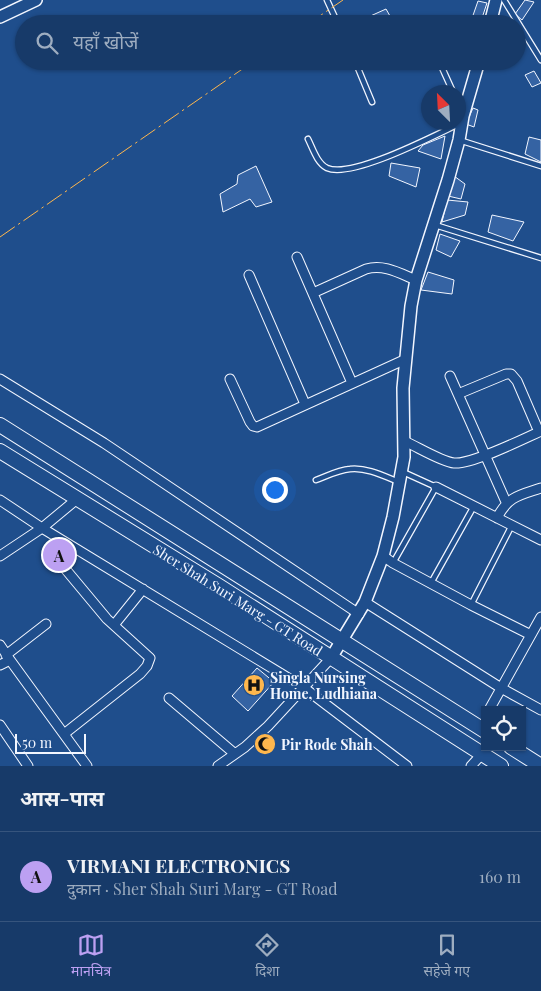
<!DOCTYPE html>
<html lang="hi">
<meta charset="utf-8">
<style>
:root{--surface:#173a69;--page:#20416f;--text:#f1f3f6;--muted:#9eadc0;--line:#36547d;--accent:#bca0f2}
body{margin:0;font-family:"Playfair Display","Noto Sans Devanagari",serif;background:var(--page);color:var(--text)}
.controls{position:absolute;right:15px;bottom:15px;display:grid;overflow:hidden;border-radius:0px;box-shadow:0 1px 4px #0004}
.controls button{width:45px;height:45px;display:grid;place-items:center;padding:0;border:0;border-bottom:1px solid var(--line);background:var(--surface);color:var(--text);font:25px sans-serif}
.compass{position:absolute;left:421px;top:85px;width:45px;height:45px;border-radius:50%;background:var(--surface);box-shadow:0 1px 4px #0004;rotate:336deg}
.scale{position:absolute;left:15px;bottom:12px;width:71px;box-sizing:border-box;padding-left:5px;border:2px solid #f2f6ff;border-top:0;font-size:14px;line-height:18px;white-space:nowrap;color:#f2f6ff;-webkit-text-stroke:4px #1f4e8c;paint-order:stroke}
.you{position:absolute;left:274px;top:489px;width:18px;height:18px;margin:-12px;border:4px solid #fff;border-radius:50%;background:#1a73e8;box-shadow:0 0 0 8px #1a73e833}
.badge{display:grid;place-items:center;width:32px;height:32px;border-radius:50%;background:var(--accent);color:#111;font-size:16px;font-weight:700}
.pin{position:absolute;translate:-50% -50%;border:2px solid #fff;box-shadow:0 1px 5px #0006}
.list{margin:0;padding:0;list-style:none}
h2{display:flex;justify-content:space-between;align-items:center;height:65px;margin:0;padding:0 20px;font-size:21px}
h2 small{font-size:16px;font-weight:400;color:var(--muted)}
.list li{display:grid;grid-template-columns:32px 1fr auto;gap:15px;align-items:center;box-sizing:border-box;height:90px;padding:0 20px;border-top:1px solid var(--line)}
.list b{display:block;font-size:19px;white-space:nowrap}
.list p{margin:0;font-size:16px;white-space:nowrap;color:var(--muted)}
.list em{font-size:16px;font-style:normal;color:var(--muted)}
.icon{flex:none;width:28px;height:28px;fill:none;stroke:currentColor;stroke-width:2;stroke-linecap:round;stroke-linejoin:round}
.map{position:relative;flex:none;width:541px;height:766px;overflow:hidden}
.search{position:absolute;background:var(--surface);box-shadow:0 1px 4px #0004;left:15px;right:15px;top:15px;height:55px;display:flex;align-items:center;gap:12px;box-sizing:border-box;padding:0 18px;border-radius:28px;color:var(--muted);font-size:19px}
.sheet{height:155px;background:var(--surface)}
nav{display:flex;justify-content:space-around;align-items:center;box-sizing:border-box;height:70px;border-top:1px solid var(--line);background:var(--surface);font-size:14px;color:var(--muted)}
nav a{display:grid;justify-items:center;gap:2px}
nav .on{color:var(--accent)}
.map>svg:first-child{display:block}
.building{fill:#3563a3;stroke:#f2f6ff}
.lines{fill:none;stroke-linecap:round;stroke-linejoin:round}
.service-casing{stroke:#f2f6ff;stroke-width:7}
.minor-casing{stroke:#f2f6ff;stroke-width:11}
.tertiary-casing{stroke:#f2f6ff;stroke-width:14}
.primary-casing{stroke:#f2f6ff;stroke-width:16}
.service{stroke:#1f4e8c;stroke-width:4.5}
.minor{stroke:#1f4e8c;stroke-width:9}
.tertiary{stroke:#1f4e8c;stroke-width:11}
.primary{stroke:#1f4e8c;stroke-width:14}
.power{stroke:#ffb74d;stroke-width:1;stroke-dasharray:18 4 2.5 4;stroke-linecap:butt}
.labels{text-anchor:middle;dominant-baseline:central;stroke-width:4;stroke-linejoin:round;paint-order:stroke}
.street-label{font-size:14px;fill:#f2f6ff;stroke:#1f4e8c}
.poi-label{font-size:14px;font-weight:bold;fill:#f2f6ff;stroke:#1f4e8c;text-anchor:start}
</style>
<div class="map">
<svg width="541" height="766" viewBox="0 0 541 766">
<rect width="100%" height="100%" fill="#1f4e8c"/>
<path class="building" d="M 525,0 L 534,2 L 522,20 L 515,14 Z
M 478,1 L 487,3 L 480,24 L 470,24 Z
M 386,9 L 394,23 L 369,24 L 366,18 Z
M 534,71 L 541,83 L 532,87 L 525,75 Z
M 473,108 L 478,110 L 474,127 L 466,124 Z
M 445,136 L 441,159 L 418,151 L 423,145 Z
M 529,137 L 541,140 L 541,162 L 525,154 Z
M 391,163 L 420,168 L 416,187 L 389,176 Z
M 256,166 L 272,202 L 256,207 L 250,199 L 223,212 L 220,194 L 237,184 L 238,175 Z
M 454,176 L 465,184 L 461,199 L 448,196 Z
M 447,200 L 468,202 L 465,215 L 442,222 Z
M 492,215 L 524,222 L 513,241 L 488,232 Z
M 440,234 L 460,241 L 451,257 L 436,250 Z
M 428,272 L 454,280 L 452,294 L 421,290 Z
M 257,668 L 274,682 L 248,711 L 232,696 Z"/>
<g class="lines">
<g class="service-casing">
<path id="service" d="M 327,0 L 338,24
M 504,0 L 541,60
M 406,24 L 417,20 L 423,24
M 355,61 L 372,102
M 439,61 L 453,92
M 308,139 C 313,149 317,163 327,168 C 352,179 435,135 461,123
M 459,140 L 541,166
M 435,225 L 541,258
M 316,480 C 327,476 338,470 350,469 C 366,467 384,476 399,482
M 393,563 L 436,487 L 403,472
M 431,583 L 474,506
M 471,605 L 512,525"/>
</g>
<g class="minor-casing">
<path id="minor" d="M 297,257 L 352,383
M 249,275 L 305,404
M 313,293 L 366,269 C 384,264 399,273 416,280
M 450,376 L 506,502
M 0,379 L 104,443 L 359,614
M 230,379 L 250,422 L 253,426 L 257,427 L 406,359
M 458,394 L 506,374 L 511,374 L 517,381 L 539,432
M 404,441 C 416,446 442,462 454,463 C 471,465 523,439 541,431
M 436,487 L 541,540
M 0,500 L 42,528 L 303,687 L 407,766
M 497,518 C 508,496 520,495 541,488
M 0,556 L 42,528 L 77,499
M 383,556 L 393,563 L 471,605 L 531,635
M 57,559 L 107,619 L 150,658 L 147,666 L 140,674 L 64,734
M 365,602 L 501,688 L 541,710
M 114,625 L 143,589
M 0,645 L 10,660 L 0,665
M 6,655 L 46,624
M 10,660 L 87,766
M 169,698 L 235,754
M 489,710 L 541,617
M 0,725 L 28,766
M 218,766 L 245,747 L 268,726 L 331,658
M 471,766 L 482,754"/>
</g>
<g class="tertiary-casing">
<path id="tertiary" d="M 0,17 L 36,0
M 490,24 L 496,0
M 331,658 L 365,602 L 383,556 L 393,517 L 404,457 L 403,388 L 411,306 L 416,280 L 448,180 L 459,140 L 463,116 L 479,61"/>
</g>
<g class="primary-casing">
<path id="primary" d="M 0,425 L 485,731
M 0,451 L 219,586 L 501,766
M 511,747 L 541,766"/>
</g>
<use href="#service" class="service"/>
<use href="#minor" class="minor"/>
<use href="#tertiary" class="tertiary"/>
<use href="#primary" class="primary"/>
<path class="power" d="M 308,24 L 343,0
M 0,237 L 254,61"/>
</g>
<defs>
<g id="hospital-disc" transform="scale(1.125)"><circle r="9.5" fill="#ffb74d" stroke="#1f4e8c"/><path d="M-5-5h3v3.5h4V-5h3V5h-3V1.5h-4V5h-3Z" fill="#111"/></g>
<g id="mosque-disc" transform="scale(1.125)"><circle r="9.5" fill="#ffb74d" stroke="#1f4e8c"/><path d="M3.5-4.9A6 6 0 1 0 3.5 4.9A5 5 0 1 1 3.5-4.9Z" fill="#111"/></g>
</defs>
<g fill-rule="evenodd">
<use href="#hospital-disc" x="254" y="685"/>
<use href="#mosque-disc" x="265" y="744"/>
</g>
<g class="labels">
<g class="street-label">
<text transform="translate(238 600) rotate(32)">Sher Shah Suri Marg - GT Road</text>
</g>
<g class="poi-label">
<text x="270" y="677">Singla Nursing<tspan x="270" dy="16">Home, Ludhiana</tspan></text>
<text x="281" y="744">Pir Rode Shah</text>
</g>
</g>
</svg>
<div class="controls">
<button><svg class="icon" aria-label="locate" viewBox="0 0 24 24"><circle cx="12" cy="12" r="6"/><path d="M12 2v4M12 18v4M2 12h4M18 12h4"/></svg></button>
</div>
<svg class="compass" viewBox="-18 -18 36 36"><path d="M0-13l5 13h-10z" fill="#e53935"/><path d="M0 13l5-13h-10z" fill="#9eadc0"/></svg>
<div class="scale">50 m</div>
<div class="you"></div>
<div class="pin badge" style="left:59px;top:555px">A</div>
<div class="search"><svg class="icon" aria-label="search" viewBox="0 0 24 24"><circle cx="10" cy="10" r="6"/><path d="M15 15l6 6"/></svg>यहाँ खोजें</div>
</div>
<section class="sheet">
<h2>आस-पास<small></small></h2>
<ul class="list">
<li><span class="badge">A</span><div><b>VIRMANI ELECTRONICS</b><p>दुकान · Sher Shah Suri Marg - GT Road</p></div><em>160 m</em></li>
</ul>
</section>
<nav>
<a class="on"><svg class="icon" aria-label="map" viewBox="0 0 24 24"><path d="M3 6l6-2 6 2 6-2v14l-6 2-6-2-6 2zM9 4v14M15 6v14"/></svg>मानचित्र</a>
<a><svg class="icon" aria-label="directions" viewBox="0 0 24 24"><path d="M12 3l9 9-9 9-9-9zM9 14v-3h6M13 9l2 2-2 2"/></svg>दिशा</a>
<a><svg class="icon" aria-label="saved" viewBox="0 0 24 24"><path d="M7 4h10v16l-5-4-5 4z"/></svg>सहेजे गए</a>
</nav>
